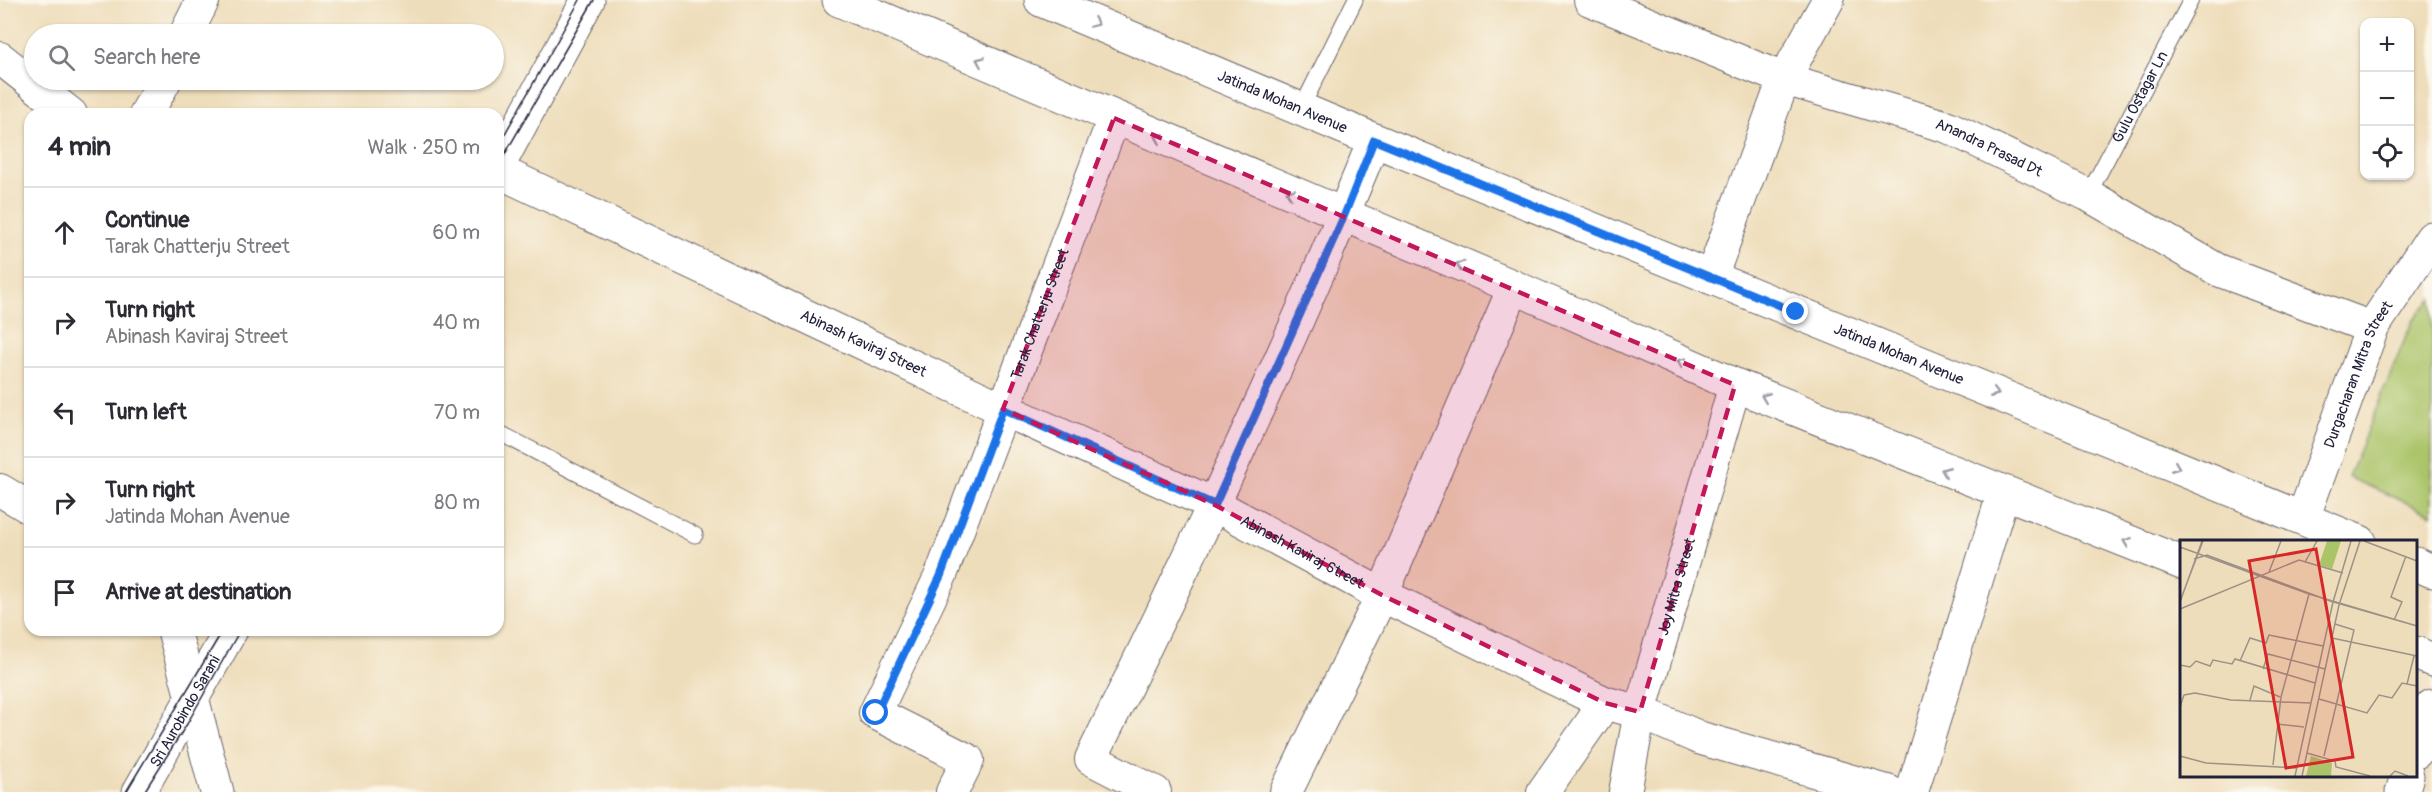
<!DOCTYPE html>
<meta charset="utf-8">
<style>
:root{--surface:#fff;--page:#f7f7f7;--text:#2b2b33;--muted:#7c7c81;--line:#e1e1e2}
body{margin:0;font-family:Pangolin,sans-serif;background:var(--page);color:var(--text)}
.controls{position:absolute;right:18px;top:18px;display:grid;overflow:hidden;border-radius:12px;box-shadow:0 2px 4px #0004}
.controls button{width:54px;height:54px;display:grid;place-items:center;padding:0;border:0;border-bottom:2px solid var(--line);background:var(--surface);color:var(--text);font:30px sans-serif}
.stop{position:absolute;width:18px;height:18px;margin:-14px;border:4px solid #1a73e8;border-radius:50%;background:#fff}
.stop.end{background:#1a73e8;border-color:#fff;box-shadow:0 2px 6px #0008}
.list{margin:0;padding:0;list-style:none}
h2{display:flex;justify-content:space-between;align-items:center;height:78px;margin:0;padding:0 24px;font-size:26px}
h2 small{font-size:20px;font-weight:400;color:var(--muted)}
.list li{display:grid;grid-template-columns:39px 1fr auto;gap:18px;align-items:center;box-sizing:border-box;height:90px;padding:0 24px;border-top:2px solid var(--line)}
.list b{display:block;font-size:22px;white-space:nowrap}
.list p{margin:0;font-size:20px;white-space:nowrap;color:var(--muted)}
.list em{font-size:20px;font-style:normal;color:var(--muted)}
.icon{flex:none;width:33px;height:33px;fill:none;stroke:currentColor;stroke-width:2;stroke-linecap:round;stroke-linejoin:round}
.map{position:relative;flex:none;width:2432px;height:792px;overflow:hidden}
.search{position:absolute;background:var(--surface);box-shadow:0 2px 4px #0004;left:24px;top:24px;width:480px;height:66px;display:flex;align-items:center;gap:15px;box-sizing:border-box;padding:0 21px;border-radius:33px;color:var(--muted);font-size:22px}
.panel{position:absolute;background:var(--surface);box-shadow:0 2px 4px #0004;left:24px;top:108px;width:480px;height:528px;border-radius:18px}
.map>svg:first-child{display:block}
.green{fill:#abc469;stroke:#667352;stroke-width:1.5}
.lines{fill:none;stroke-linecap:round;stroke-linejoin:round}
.service-casing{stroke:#696367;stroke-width:17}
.minor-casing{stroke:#696367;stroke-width:34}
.tertiary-casing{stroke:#696367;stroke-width:35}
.secondary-casing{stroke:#696367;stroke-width:35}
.primary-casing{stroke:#696367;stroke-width:35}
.service{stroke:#fff;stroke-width:15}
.minor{stroke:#fff;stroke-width:32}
.tertiary{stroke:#fff;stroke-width:33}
.secondary{stroke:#fff;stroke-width:33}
.primary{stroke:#fff;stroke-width:33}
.tram{stroke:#22223b;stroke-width:1.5}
.oneway{stroke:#9c9ca7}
.route{stroke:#1a73e8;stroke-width:8}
.marked{fill:#c2185b;fill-opacity:0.2;stroke:#c2185b;stroke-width:4.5;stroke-dasharray:12 8;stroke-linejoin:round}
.labels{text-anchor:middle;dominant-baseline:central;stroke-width:4.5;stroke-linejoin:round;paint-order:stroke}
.street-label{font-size:15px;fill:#22223b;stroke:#fbf7ec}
.inset-road{fill:none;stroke:#9c9287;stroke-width:1.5}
.view{fill:#d62828;fill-opacity:0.15;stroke:#d62828;stroke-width:3}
.inset-edge{fill:none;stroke:#22223b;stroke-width:3}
</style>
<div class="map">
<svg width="2432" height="792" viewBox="0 0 2432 792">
<rect width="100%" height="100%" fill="#fbf7ec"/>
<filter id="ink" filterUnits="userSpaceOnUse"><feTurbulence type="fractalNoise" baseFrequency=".0167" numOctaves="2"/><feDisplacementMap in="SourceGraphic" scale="12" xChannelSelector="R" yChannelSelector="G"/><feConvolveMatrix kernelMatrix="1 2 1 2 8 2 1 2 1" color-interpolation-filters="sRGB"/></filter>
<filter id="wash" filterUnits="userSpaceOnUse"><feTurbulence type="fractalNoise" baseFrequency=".008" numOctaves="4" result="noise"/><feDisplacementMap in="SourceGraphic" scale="24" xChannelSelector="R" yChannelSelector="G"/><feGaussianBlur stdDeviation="1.35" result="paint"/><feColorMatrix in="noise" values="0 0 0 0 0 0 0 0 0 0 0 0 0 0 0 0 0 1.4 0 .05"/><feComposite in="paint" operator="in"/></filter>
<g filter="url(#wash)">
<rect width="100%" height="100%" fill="#eeddba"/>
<path class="green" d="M 2432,298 L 2432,514 L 2348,477 L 2412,322 Z"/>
</g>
<g filter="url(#ink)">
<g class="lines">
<g class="service-casing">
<g id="service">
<path d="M 1301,109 L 1355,0"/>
<path id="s1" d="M 2088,195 L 2191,0"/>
<path d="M 498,432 L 695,535"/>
</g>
</g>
<g class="minor-casing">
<g id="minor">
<path id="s2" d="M 1590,0 L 1784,79 L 1948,127 L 2088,195 L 2218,270 L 2372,328"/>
<path d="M 0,58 L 71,114"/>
<path d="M 1711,278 L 1784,79 L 1828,0"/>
<path d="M 0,490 L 30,508"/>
<path id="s3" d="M 952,792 L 968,760 L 875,713 L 941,575 L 1114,118"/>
<path d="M 1155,792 L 1091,759 C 1191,555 1289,350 1374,140"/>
<path d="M 1286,792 L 1382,595 L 1514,287"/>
<path d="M 1543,792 L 1605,703"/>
<path id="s4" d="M 1625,792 L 1640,712 L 1735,385"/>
<path d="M 1912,792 L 2003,494"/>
</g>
</g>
<g class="tertiary-casing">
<g id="tertiary">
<path id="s5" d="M 498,171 L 1003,409 L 1215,505 L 1382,595 L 1605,703 L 1640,712 L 1700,738 L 1889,792"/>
<path id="s6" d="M 2303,518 L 2372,328 L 2432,238"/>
<path d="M 2416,752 L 2432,706"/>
<path d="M 2402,792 L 2407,776"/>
</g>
</g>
<g class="secondary-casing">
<g id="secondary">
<path d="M 186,34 L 203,0"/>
<path d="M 146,114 L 165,80"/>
<path d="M 498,166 L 588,0"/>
<path d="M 174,630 L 217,792"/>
<path id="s7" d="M 139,792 L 231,630"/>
</g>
</g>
<g class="primary-casing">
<g id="primary">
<path d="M 839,0 L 1514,287 L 1735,385 L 2182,563"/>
<path id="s8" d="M 1041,0 L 1374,140 L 2360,542"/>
<path d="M 2416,564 L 2432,571"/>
<path d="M 2416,653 L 2432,660"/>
</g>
</g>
<use href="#service" class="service"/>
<use href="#minor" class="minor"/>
<use href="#tertiary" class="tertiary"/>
<use href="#secondary" class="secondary"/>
<use href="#primary" class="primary"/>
<path class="tram" d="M 498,146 L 580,0
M 498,166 L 594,0
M 126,792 L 223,630
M 144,792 L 187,724 L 240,630"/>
</g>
<defs><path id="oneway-chevron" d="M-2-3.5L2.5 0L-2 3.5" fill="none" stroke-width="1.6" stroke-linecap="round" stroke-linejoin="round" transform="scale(1.5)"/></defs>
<g class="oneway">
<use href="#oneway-chevron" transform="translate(1095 23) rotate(23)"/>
<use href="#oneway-chevron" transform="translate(980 61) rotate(-157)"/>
<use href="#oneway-chevron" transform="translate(1159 138) rotate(-157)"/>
<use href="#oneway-chevron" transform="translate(1290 193) rotate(-157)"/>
<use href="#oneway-chevron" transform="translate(1460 265) rotate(-157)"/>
<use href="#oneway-chevron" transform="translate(1681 362) rotate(-156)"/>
<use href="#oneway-chevron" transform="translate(1995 393) rotate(22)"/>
<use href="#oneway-chevron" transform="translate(1765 397) rotate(-158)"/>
<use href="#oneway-chevron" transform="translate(2176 467) rotate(22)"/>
<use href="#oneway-chevron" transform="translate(1945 471) rotate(-158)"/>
<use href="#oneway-chevron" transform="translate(2127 542) rotate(-159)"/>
</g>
</g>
<g class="lines" filter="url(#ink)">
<path class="route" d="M 876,713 L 941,575 L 1003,409 L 1215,505 L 1344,216 L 1374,140 L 1796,312"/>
</g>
<path class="marked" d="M 1114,118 L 1735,385 L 1640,712 L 1605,703 L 1382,595 L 1215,505 L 1003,409 Z"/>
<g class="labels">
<g class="street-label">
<text stroke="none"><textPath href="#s1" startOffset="111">Gulu Ostagar Ln</textPath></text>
<text stroke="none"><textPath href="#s8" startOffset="262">Jatinda Mohan Avenue</textPath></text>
<text stroke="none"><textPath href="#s2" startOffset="426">Anandra Prasad Dt</textPath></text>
<text stroke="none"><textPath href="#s3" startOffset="572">Tarak Chatterju Street</textPath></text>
<text stroke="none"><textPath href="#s5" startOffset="404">Abinash Kaviraj Street</textPath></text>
<text stroke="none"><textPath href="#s8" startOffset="928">Jatinda Mohan Avenue</textPath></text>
<text stroke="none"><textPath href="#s6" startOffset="154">Durgacharan Mitra Street</textPath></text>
<text stroke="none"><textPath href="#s5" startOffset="890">Abinash Kaviraj Street</textPath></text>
<text stroke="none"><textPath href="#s4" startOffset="212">Joy Mitra Street</textPath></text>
<text stroke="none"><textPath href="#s7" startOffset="93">Sri Aurobindo Sarani</textPath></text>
</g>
</g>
<g transform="translate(2180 540)">
<rect width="237" height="237" fill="#eeddba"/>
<path d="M 147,1 L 161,1 L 152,29 L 139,25 ZM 131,216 L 152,223 L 151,236 L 126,236 Z" fill="#abc469"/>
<path class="inset-road" d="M 184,1 L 237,21M 0,7 L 129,54 L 237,86M 14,19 L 27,15 L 150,61 L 237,86M 125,22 L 137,1M 89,32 L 101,1M 0,61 L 23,1M 0,62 L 22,1M 0,69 L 119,20 L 163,33M 214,80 L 222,62 L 211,57 L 226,16M 152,98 L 237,116M 60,121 L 70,98 L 86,103 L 89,95 L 143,106M 0,125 L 10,127 L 16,121 L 30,126 L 33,120 L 52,124 L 55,119 L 135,143M 83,129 L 88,114 L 145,129M 227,144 L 234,116M 139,159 L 187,173 L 199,155 L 212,158 L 222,143 L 237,146M 70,160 L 74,146 L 100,157M 0,167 L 4,155 L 15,153 L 51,160 L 130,163M 97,184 L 124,187M 127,213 L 155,221 L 156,227 L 190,236M 0,216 L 26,223 L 117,228M 144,216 L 174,90 L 155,84M 93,225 L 101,157 L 129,54M 115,236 L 153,62 L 171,1M 122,236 L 159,65 L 180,1M 210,236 L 215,231 L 228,236"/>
<path class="view" d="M 136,9 L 173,217 L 106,228 L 69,21 Z"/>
<rect width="237" height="237" class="inset-edge"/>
</g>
</svg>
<div class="controls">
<button>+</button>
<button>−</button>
<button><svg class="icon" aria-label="locate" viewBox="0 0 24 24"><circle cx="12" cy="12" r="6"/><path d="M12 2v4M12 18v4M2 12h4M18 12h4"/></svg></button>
</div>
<div class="stop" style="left:876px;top:713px"></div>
<div class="stop end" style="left:1796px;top:312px"></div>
<div class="search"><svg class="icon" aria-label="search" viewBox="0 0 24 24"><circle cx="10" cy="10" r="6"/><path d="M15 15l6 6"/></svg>Search here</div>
<section class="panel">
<h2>4 min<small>Walk · 250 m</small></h2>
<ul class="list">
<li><svg class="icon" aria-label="ahead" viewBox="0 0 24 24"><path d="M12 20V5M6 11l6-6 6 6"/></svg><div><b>Continue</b><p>Tarak Chatterju Street</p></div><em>60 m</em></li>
<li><svg class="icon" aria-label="right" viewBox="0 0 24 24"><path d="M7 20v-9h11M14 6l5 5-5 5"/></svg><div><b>Turn right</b><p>Abinash Kaviraj Street</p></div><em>40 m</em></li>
<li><svg class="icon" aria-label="left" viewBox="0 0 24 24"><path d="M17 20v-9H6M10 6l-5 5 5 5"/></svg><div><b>Turn left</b></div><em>70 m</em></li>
<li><svg class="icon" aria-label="right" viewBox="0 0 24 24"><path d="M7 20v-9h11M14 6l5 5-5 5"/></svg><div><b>Turn right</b><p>Jatinda Mohan Avenue</p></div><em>80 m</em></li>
<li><svg class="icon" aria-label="arrive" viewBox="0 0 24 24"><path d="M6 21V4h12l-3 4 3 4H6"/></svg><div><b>Arrive at destination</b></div></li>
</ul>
</section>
</div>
